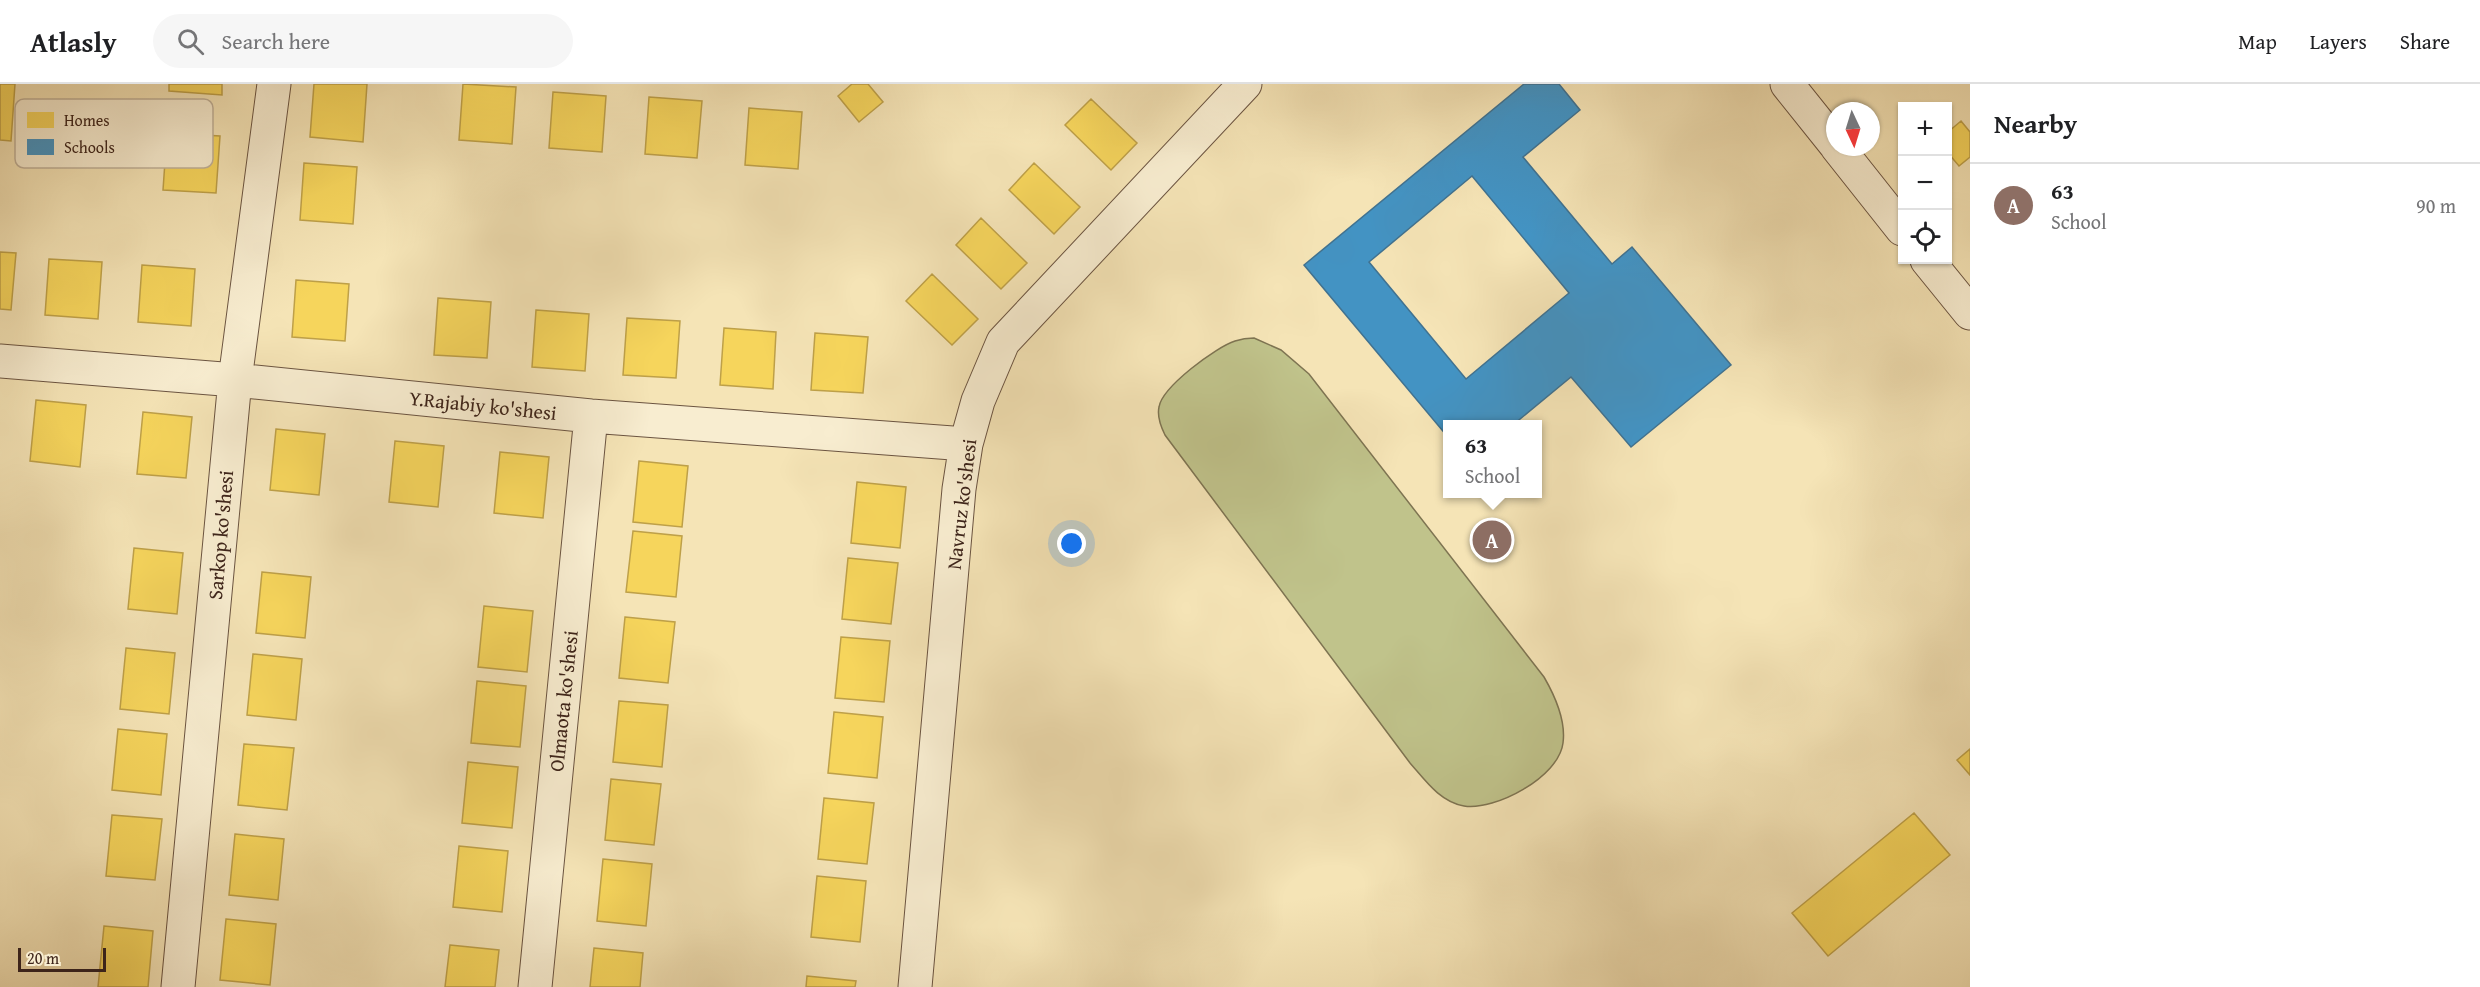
<!DOCTYPE html>
<meta charset="utf-8">
<style>
:root{--surface:#fff;--page:#f6f6f6;--text:#202124;--muted:#757577;--line:#e0e0e0;--accent:#ea580c}
body{margin:0;font-family:"Gentium Book Plus",serif;background:var(--page);color:var(--text)}
.controls{position:absolute;right:18px;top:18px;display:grid;overflow:hidden;border-radius:0px;box-shadow:0 2px 4px #0004}
.controls button{width:54px;height:54px;display:grid;place-items:center;padding:0;border:0;border-bottom:2px solid var(--line);background:var(--surface);color:var(--text);font:30px sans-serif}
.compass{position:absolute;left:1826px;top:18px;width:54px;height:54px;border-radius:50%;background:var(--surface);box-shadow:0 2px 4px #0004;rotate:176deg}
.scale{position:absolute;left:18px;bottom:15px;width:88px;box-sizing:border-box;padding-left:6px;border:3px solid #3d241a;border-top:0;font-size:16px;line-height:21px;white-space:nowrap;color:#3d241a;-webkit-text-stroke:4px #f8edd0;paint-order:stroke}
.you{position:absolute;left:1072px;top:460px;width:21px;height:21px;margin:-15px;border:4px solid #fff;border-radius:50%;background:#1a73e8;box-shadow:0 0 0 9px #1a73e833}
.badge{display:grid;place-items:center;width:39px;height:39px;border-radius:50%;background:var(--accent);color:#fff;font-size:20px;font-weight:700}
.pin{position:absolute;translate:-50% -50%;border:3px solid #fff;box-shadow:0 2px 6px #0006}
.popup{position:absolute;left:1443px;top:336px;width:99px;height:78px;box-sizing:border-box;display:grid;place-content:center;border-radius:0px;background:var(--surface);filter:drop-shadow(0 2px 4px #0005);font-size:20px;white-space:nowrap;color:var(--muted)}
.popup b{font-size:22px;color:var(--text)}
.popup::after{content:'';position:absolute;left:50%;top:100%;margin-left:-12px;border:12px solid transparent;border-top-color:var(--surface)}
.list{margin:0;padding:0;list-style:none}
h2{display:flex;justify-content:space-between;align-items:center;height:78px;margin:0;padding:0 24px;font-size:26px}
h2 small{font-size:20px;font-weight:400;color:var(--muted)}
.list li{display:grid;grid-template-columns:39px 1fr auto;gap:18px;align-items:center;box-sizing:border-box;height:84px;padding:0 24px;border-top:2px solid var(--line)}
.list b{display:block;font-size:22px;white-space:nowrap}
.list p{margin:0;font-size:20px;white-space:nowrap;color:var(--muted)}
.list em{font-size:20px;font-style:normal;color:var(--muted)}
.icon{flex:none;width:33px;height:33px;fill:none;stroke:currentColor;stroke-width:2;stroke-linecap:round;stroke-linejoin:round}
.map{position:relative;flex:none;width:1970px;height:903px;overflow:hidden}
header{display:flex;align-items:center;gap:36px;box-sizing:border-box;height:84px;padding:0 30px;background:var(--surface);border-bottom:2px solid var(--line)}
header strong{font-size:28px}
nav{display:flex;gap:33px;margin-inline-start:auto;font-size:21px}
.search{width:420px;height:54px;background:var(--page);display:flex;align-items:center;gap:15px;box-sizing:border-box;padding:0 21px;border-radius:33px;color:var(--muted);font-size:22px}
main{display:flex}
aside{flex:1;background:var(--surface)}
.map>svg:first-child{display:block}
.green{fill:#c0c38b;stroke:#7e7452;stroke-width:1.5}
.homes{fill:#f6d55c;stroke:#bea048;stroke-width:1.5}
.schools{fill:#4393c3;stroke:#417290;stroke-width:1.5;fill-rule:evenodd}
.lines{fill:none;stroke-linecap:round;stroke-linejoin:round}
.minor-casing{stroke:#6b5441;stroke-width:35}
.minor{stroke:#f8edd0;stroke-width:33}
.labels{text-anchor:middle;dominant-baseline:central;stroke-width:6;stroke-linejoin:round;paint-order:stroke}
.street-label{font-size:20px;fill:#3d241a;stroke:#f8edd0}
.key{fill:#f8edd0;stroke:#c0b199;stroke-width:1.5}
.key-label{font-size:16px;fill:#3d241a}
</style>
<header>
<strong>Atlasly</strong>
<div class="search"><svg class="icon" aria-label="search" viewBox="0 0 24 24"><circle cx="10" cy="10" r="6"/><path d="M15 15l6 6"/></svg>Search here</div>
<nav><a>Map</a><a>Layers</a><a>Share</a></nav>
</header>
<main>
<div class="map">
<svg width="1970" height="903" viewBox="0 0 1970 903">
<rect width="100%" height="100%" fill="#f5e4b6"/>
<filter id="stains"><feTurbulence type="fractalNoise" baseFrequency=".00333" numOctaves="4"/><feColorMatrix values="0 0 0 0 .2 0 0 0 0 .09 0 0 0 0 .02 0 0 0 .5 -.17"/></filter>
<radialGradient id="worn" r=".72"><stop offset=".6" stop-color="#630" stop-opacity="0"/><stop offset="1" stop-color="#630" stop-opacity=".3"/></radialGradient>
<path class="green" d="M 1254,254 L 1281,266 L 1309,290 L 1544,593 C 1555,612 1566,637 1563,659 C 1559,693 1495,727 1464,722 C 1440,718 1425,696 1410,679 L 1165,351 C 1161,343 1157,332 1159,323 C 1162,303 1216,263 1235,257 C 1241,255 1248,254 1254,254 Z"/>
<path class="homes" d="M 0,0 L 15,0 L 11,57 L 0,56 Z
M 169,0 L 222,0 L 222,11 L 169,7 Z
M 314,0 L 367,0 L 363,58 L 310,53 Z
M 463,0 L 516,3 L 512,60 L 459,56 Z
M 852,0 L 868,0 L 883,18 L 859,38 L 838,12 Z
M 553,8 L 606,12 L 602,68 L 549,64 Z
M 649,13 L 702,17 L 697,74 L 645,70 Z
M 1091,15 L 1137,59 L 1111,86 L 1065,41 Z
M 749,24 L 802,28 L 798,85 L 745,81 Z
M 1961,37 L 1970,48 L 1970,73 L 1959,82 L 1948,69 L 1948,48 Z
M 167,49 L 220,52 L 216,109 L 163,106 Z
M 304,79 L 357,83 L 353,140 L 300,136 Z
M 1034,79 L 1080,123 L 1054,150 L 1009,106 Z
M 981,134 L 1027,179 L 1001,205 L 956,161 Z
M 0,168 L 16,169 L 11,226 L 0,225 Z
M 49,175 L 102,178 L 98,235 L 45,231 Z
M 142,181 L 195,185 L 191,242 L 138,238 Z
M 932,190 L 978,235 L 952,261 L 906,217 Z
M 296,196 L 349,200 L 345,257 L 292,253 Z
M 438,214 L 491,218 L 487,274 L 434,271 Z
M 536,226 L 589,230 L 585,287 L 532,283 Z
M 627,234 L 680,237 L 676,294 L 623,291 Z
M 724,244 L 776,248 L 773,305 L 720,301 Z
M 815,249 L 868,253 L 863,309 L 811,306 Z
M 36,316 L 86,321 L 80,383 L 30,377 Z
M 143,328 L 192,333 L 186,394 L 137,390 Z
M 276,345 L 325,350 L 319,411 L 270,406 Z
M 395,357 L 444,362 L 438,423 L 389,418 Z
M 500,368 L 549,373 L 543,434 L 494,429 Z
M 639,377 L 688,382 L 682,443 L 633,438 Z
M 857,398 L 906,403 L 900,464 L 851,459 Z
M 633,447 L 682,452 L 676,513 L 626,508 Z
M 134,464 L 183,469 L 177,530 L 128,525 Z
M 848,474 L 898,479 L 891,540 L 842,535 Z
M 262,488 L 311,493 L 305,554 L 256,549 Z
M 484,522 L 533,527 L 527,588 L 478,583 Z
M 625,533 L 675,538 L 668,599 L 619,594 Z
M 841,553 L 890,557 L 884,618 L 835,614 Z
M 126,564 L 175,569 L 169,630 L 120,625 Z
M 253,570 L 302,575 L 296,636 L 247,631 Z
M 477,597 L 526,602 L 520,663 L 471,659 Z
M 619,617 L 668,621 L 662,683 L 613,678 Z
M 834,628 L 883,633 L 877,694 L 828,689 Z
M 118,645 L 167,650 L 161,711 L 112,706 Z
M 244,660 L 294,664 L 287,726 L 238,721 Z
M 1970,665 L 1970,691 L 1957,676 Z
M 468,678 L 518,683 L 512,744 L 462,739 Z
M 611,695 L 661,700 L 654,761 L 605,756 Z
M 824,714 L 874,719 L 867,780 L 818,775 Z
M 1914,729 L 1950,771 L 1828,872 L 1792,829 Z
M 112,731 L 162,735 L 155,796 L 106,792 Z
M 235,750 L 284,755 L 278,816 L 229,811 Z
M 459,762 L 508,767 L 502,828 L 453,823 Z
M 603,775 L 652,780 L 646,842 L 597,837 Z
M 817,792 L 866,797 L 860,858 L 811,853 Z
M 226,835 L 276,840 L 270,901 L 220,896 Z
M 104,842 L 153,847 L 148,903 L 98,903 Z
M 450,861 L 499,866 L 495,903 L 445,903 Z
M 594,864 L 643,869 L 640,903 L 590,903 Z
M 807,892 L 856,897 L 855,903 L 806,903 Z"/>
<path class="schools" d="M 1524,0 L 1559,0 L 1580,26 L 1523,73 L 1612,180 L 1632,163 L 1731,281 L 1631,363 L 1571,293 L 1514,340 L 1447,340 L 1447,352 L 1304,181 ZM 1472,92 L 1569,209 L 1466,295 L 1369,178 Z"/>
<g class="lines">
<g class="minor-casing">
<path id="minor" d="M 1787,0 L 1835,60
M 1837,63 L 1902,145
M 1927,176 L 1970,229
M 0,277 L 235,296 L 591,332 L 966,360
M 178,903 L 235,296 L 274,0
M 535,903 L 591,332
M 915,903 L 959,405 L 966,360 L 978,317 L 1003,258 L 1245,0"/>
</g>
<use href="#minor" class="minor"/>
</g>
<g class="labels">
<g class="street-label">
<text transform="translate(483 321) rotate(6)">Y.Rajabiy ko'shesi</text>
<text transform="translate(961 420) rotate(-83)">Navruz ko'shesi</text>
<text transform="translate(220 451) rotate(-85)">Sarkop ko'shesi</text>
<text transform="translate(563 617) rotate(-84)">Olmaota ko'shesi</text>
</g>
</g>
<rect x="15" y="15" width="198" height="69" rx="9" class="key"/>
<rect x="27" y="28" width="27" height="16" fill="#f6d55c"/>
<rect x="27" y="55" width="27" height="16" fill="#4393c3"/>
<g class="key-label">
<text x="64" y="42">Homes</text>
<text x="64" y="69">Schools</text>
</g>
<rect width="100%" height="100%" filter="url(#stains)"/>
<rect width="100%" height="100%" fill="url(#worn)"/>
</svg>
<div class="controls">
<button>+</button>
<button>−</button>
<button><svg class="icon" aria-label="locate" viewBox="0 0 24 24"><circle cx="12" cy="12" r="6"/><path d="M12 2v4M12 18v4M2 12h4M18 12h4"/></svg></button>
</div>
<svg class="compass" viewBox="-18 -18 36 36"><path d="M0-13l5 13h-10z" fill="#e53935"/><path d="M0 13l5-13h-10z" fill="#757577"/></svg>
<div class="scale">20 m</div>
<div class="you"></div>
<div class="pin badge" style="left:1492px;top:456px;background:#8d6e63">A</div>
<div class="popup"><b>63</b>School</div>
</div>
<aside>
<h2>Nearby<small></small></h2>
<ul class="list">
<li><span class="badge" style="background:#8d6e63">A</span><div><b>63</b><p>School</p></div><em>90 m</em></li>
</ul>
</aside>
</main>
